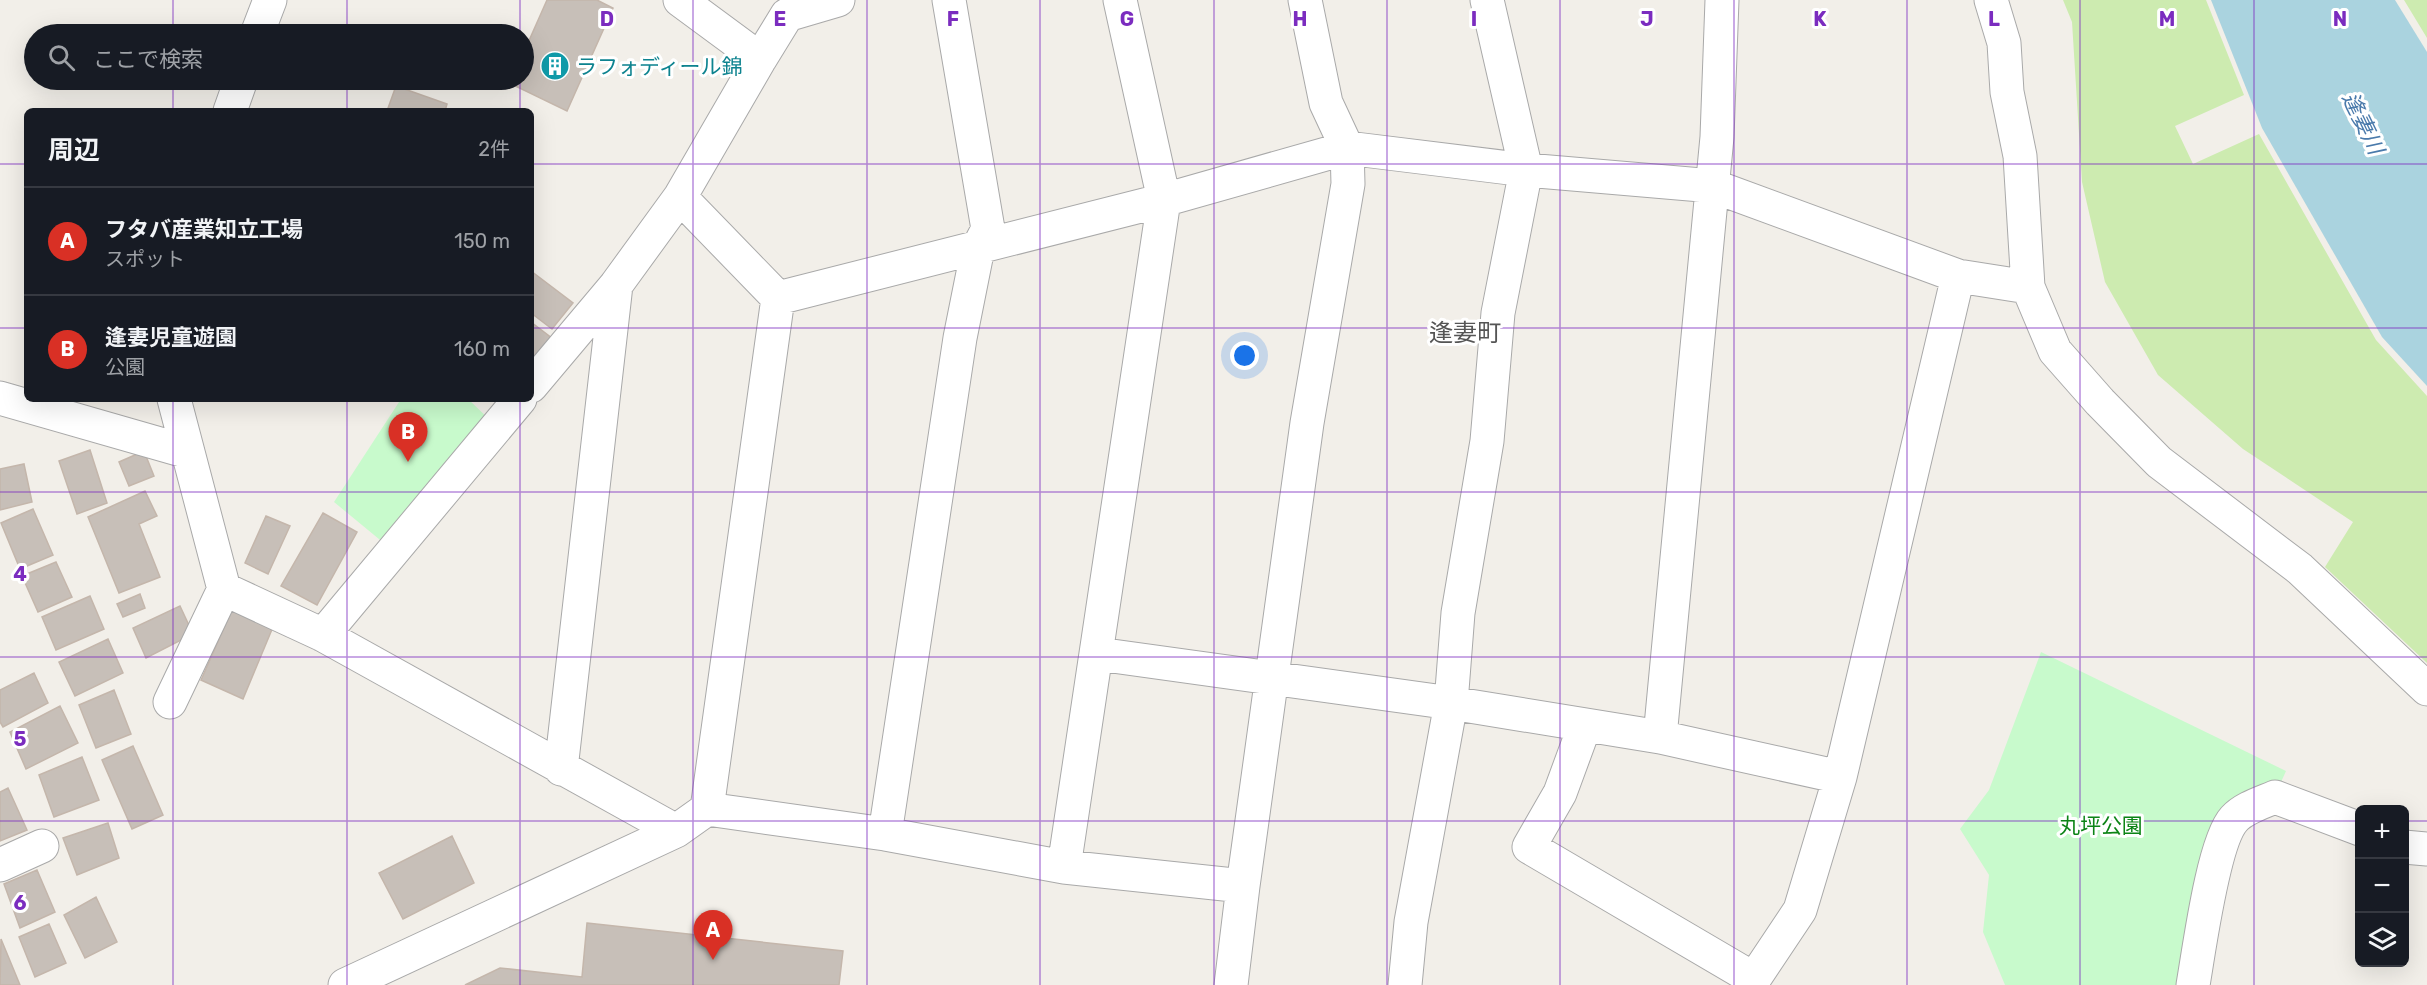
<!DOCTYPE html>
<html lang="ja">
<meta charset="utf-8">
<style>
:root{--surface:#171b24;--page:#242831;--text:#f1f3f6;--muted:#9ea1a6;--line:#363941;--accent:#d93025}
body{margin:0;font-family:Rubik,"Noto Sans JP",sans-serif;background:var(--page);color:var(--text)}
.controls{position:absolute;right:18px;bottom:18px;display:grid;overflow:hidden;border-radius:9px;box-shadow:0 6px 24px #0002}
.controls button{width:54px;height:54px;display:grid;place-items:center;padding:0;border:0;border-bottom:2px solid var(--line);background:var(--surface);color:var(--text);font:30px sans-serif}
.you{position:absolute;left:1245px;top:356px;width:21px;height:21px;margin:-15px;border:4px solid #fff;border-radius:50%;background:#1a73e8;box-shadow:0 0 0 9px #1a73e833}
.badge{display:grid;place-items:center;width:39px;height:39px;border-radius:50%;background:var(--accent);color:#fff;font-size:20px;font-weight:700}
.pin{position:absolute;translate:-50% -50px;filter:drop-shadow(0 2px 3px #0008)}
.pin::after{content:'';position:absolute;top:32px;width:21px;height:18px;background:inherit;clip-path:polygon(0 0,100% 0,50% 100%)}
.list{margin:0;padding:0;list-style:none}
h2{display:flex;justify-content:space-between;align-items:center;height:78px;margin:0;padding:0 24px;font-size:26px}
h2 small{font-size:20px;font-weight:400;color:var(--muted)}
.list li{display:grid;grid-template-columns:39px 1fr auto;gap:18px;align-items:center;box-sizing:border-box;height:108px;padding:0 24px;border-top:2px solid var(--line)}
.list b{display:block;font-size:22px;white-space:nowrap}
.list p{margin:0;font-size:20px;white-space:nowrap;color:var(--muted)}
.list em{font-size:20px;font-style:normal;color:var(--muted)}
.icon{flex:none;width:33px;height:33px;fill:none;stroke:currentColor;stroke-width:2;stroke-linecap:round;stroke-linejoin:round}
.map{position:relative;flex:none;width:2427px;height:985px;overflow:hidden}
.search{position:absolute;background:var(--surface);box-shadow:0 6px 24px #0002;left:24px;top:24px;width:510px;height:66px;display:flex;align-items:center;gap:15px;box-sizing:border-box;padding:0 21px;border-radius:33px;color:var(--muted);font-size:22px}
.panel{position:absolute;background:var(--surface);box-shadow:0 6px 24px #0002;left:24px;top:108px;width:510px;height:294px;border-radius:9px}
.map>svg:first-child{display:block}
.grass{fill:#cdebb0}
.park{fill:#c8facc}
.water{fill:#aad3df}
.building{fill:#c7bfb8;stroke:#c4b6ab;stroke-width:1.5}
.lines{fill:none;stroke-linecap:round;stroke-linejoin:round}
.minor-casing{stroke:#a9a9a9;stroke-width:35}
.minor{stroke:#fff;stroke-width:33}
.grid{fill:none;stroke:#7b2cbf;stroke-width:1.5;stroke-opacity:0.55}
.labels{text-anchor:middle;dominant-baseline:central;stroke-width:6;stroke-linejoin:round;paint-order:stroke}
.culture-label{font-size:21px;fill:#0d838f;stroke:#fff;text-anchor:start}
.park-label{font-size:21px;fill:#0c8416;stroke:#fff}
.water-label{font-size:22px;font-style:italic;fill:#4a7aab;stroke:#fff}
.quarter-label{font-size:24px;fill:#555;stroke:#fff}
.grid-label{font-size:20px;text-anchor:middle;font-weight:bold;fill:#7b2cbf;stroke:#fff;stroke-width:6;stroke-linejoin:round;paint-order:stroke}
</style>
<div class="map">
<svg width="2427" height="985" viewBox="0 0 2427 985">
<rect width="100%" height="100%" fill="#f2efe9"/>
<path class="grass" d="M 2063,0 L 2206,0 L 2244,95 L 2175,126 L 2193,164 L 2259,134 L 2376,340 L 2427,396 L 2427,663 L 2325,567 L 2353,522 L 2243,449 L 2158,375 L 2105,282 L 2082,182 L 2072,22 Z
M 2404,0 L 2427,0 L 2427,38 Z"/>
<path class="park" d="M 401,399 L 468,399 L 491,421 L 385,544 L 334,502 Z
M 2041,652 L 2286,771 L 2277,791 L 2251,800 L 2184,985 L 2005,985 L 1983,932 L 1989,875 L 1960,829 L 1989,790 Z"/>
<path class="water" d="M 2211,0 L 2395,0 L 2427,52 L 2427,386 L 2382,337 L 2262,128 Z"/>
<path class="building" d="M 547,0 L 597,0 L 613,8 L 567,111 L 509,83 L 511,80 L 524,80 L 524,52 Z
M 396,86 L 447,104 L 445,111 L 387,111 Z
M 531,271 L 573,303 L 552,329 L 531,313 Z
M 531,322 L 553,339 L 537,361 L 531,357 Z
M 90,450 L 107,503 L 77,514 L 59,461 Z
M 144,451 L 154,476 L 129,486 L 119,462 Z
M 24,464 L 32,502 L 0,510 L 0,469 Z
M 145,491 L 157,516 L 139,524 L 160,577 L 119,593 L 88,517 Z
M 33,509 L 53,555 L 20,569 L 1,523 Z
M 323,513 L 357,532 L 317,605 L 281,586 Z
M 266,516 L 290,526 L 268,574 L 245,563 Z
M 56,562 L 72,597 L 38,612 L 22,576 Z
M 140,594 L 145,608 L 123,617 L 117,604 Z
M 90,596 L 104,629 L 56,650 L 42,617 Z
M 180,606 L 193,634 L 146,658 L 133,628 Z
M 232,610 L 273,627 L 243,699 L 201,680 Z
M 108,639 L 123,673 L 75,696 L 59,662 Z
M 34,673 L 48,703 L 3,727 L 0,722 L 0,690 Z
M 114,690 L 131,734 L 96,748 L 79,705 Z
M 60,706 L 78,743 L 26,769 L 10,732 Z
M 133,746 L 163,815 L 132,829 L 102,760 Z
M 82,757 L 99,800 L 54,817 L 39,775 Z
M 8,788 L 27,830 L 0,841 L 0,792 Z
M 108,823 L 119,858 L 77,875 L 63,838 Z
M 452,836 L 474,883 L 403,919 L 379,873 Z
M 37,870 L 55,912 L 20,928 L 4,884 Z
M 96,897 L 117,942 L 85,958 L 64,915 Z
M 587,923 L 843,951 L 839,985 L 465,985 L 500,968 L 582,977 Z
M 49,924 L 66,963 L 35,977 L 19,937 Z
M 1,939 L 20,985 L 0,985 Z"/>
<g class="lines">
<g class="minor-casing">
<path id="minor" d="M 1991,0 L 2004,43 L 2007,92 L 2020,156 L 2028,287 L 2055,351 L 2100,402 L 2159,462 L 2300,569 L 2427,689
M 257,34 L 270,0
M 760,59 L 787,15 L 838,0
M 230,111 L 241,80
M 680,197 L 778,298
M 778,298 L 1164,200 L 1347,148 L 1526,170 L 1713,186 L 1958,276 L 2028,287
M 531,386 L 616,285 L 680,197 L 760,59 L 680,0
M 0,398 L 188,452
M 174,399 L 224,589 L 323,635 L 676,831
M 323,635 L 520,399
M 1098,654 L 1451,703 L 1660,737 L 1840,777 L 1958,276
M 170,702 L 224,589
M 1585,725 L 1560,793 L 1529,847 L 1754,979 L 1800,910 L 1840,777
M 1660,737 L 1717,137 L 1722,0
M 561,769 L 616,285
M 707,809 L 778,298
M 885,834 L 960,338 L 978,248 L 988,229 L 949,0
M 2404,847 L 2427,849
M 0,865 L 42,846
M 1064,867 L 1164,200 L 1120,0
M 1243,886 L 1307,423 L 1348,184 L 1347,148 L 1326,103 L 1305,0
M 345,985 L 676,831 L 707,809 L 885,834 L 1064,867 L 1243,886 L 1231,985
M 1405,985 L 1411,922 L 1451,703 L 1458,613 L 1487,441 L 1498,313 L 1526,170 L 1487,0
M 2193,985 C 2199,951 2213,842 2234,819 C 2244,808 2261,803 2275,797 L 2360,829"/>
</g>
<use href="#minor" class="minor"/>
</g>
<path class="grid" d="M 173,0 L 173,34M 347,0 L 347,34M 520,0 L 520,34M 693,0 L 693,985M 867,0 L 867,985M 1040,0 L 1040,985M 1214,0 L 1214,985M 1387,0 L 1387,985M 1560,0 L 1560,985M 1734,0 L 1734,985M 1907,0 L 1907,985M 2080,0 L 2080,985M 2254,0 L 2254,985M 173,80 L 173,111M 347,80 L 347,111M 520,80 L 520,111M 0,164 L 27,164M 531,164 L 2427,164M 0,328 L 27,328M 531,328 L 2427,328M 173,399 L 173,985M 347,399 L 347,985M 520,399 L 520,985M 0,492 L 2427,492M 0,657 L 2427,657M 0,821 L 2360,821M 2404,821 L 2427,821"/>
<defs>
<g id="building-disc" transform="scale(1.5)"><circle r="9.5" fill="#0f9aa8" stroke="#fff"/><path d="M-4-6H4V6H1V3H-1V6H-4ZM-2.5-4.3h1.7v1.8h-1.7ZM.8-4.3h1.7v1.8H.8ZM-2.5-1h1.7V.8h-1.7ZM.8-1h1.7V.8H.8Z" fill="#fff"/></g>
</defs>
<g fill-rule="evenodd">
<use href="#building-disc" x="555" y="66"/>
</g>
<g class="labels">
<g class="culture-label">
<text x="576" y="66">ラフォディール錦</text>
</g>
<g class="park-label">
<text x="2101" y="825">丸坪公園</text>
</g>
<g class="water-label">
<text transform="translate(2363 123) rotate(64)">逢妻川</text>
</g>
<g class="quarter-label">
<text x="1465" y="333">逢妻町</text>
</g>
</g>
<g class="grid-label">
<text x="607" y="26">D</text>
<text x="780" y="26">E</text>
<text x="953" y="26">F</text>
<text x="1127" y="26">G</text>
<text x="1300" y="26">H</text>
<text x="1474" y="26">I</text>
<text x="1647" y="26">J</text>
<text x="1820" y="26">K</text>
<text x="1994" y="26">L</text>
<text x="2167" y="26">M</text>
<text x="2340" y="26">N</text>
<text x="20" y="581">4</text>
<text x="20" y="746">5</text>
<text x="20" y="910">6</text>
</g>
</svg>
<div class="controls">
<button>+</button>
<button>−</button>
<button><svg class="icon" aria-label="layers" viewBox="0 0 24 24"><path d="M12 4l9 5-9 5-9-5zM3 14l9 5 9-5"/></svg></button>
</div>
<div class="you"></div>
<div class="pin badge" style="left:713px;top:960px">A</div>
<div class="pin badge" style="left:408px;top:462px">B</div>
<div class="search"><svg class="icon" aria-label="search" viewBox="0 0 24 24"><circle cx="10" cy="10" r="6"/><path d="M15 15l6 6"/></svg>ここで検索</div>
<section class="panel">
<h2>周辺<small>2件</small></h2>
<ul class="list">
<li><span class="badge">A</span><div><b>フタバ産業知立工場</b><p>スポット</p></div><em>150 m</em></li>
<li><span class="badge">B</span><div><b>逢妻児童遊園</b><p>公園</p></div><em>160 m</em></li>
</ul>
</section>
</div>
